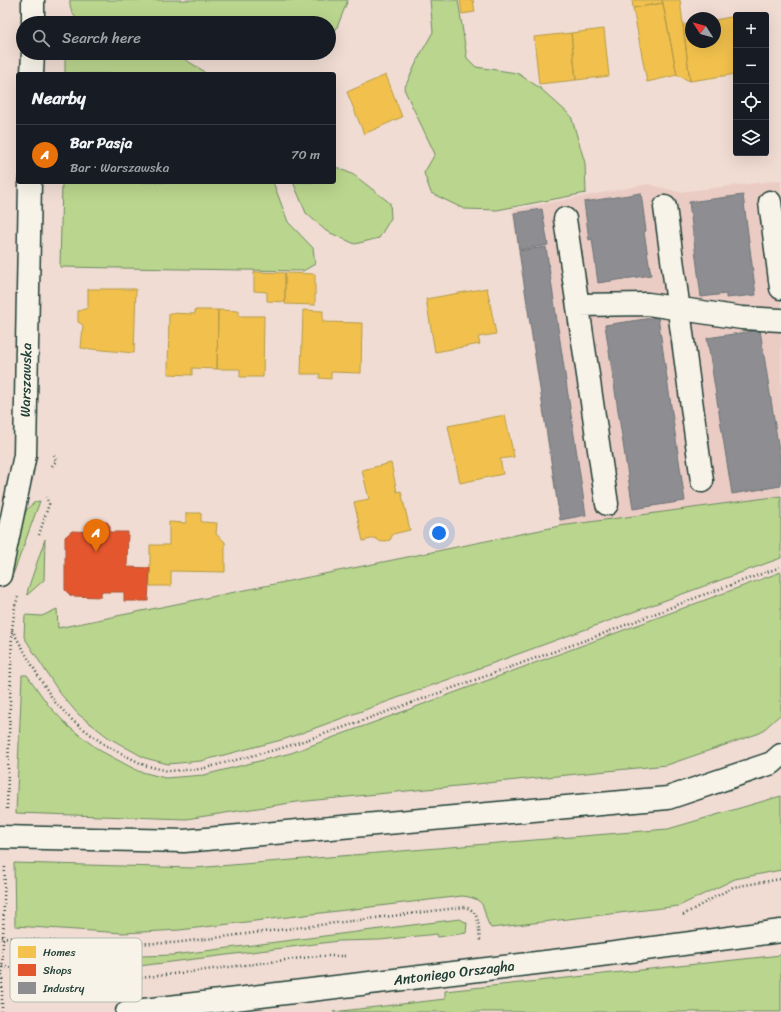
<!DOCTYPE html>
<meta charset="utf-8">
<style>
:root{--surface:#171b24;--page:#242831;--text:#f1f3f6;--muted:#9ea1a6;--line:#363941;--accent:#8c9099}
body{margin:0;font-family:Sriracha,sans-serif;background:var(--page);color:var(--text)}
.controls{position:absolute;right:12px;top:12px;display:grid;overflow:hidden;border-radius:4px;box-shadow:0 4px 16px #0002}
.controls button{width:36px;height:36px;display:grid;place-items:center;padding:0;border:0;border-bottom:1px solid var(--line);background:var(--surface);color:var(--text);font:20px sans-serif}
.compass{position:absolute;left:685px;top:12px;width:36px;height:36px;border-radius:50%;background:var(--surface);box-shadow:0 4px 16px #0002;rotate:306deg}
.you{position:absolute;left:439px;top:533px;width:14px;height:14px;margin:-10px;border:3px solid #fff;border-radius:50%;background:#1a73e8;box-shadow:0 0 0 6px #1a73e833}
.badge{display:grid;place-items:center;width:26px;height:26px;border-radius:50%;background:var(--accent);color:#fff;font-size:13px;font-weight:700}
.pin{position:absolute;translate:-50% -33px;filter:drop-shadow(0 1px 2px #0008)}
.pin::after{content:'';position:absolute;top:21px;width:14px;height:12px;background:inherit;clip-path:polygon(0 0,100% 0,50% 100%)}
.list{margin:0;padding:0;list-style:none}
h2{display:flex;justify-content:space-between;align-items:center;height:52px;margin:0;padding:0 16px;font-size:17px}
h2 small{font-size:13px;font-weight:400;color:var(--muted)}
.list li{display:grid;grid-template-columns:26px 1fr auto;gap:12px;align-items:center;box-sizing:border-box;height:60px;padding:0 16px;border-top:1px solid var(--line)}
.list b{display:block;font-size:15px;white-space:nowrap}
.list p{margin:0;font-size:13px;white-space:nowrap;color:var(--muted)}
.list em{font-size:13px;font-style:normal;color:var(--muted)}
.icon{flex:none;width:22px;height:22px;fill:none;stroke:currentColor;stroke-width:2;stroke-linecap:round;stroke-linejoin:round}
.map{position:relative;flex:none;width:781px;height:1012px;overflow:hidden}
.search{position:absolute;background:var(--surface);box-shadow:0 4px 16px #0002;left:16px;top:16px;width:320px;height:44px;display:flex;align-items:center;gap:10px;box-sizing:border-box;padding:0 14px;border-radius:22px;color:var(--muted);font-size:15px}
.panel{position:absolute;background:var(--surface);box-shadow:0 4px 16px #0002;left:16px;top:72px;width:320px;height:112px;border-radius:4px}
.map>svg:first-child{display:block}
.built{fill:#ebccc5}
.green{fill:#bad58d;stroke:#6c8960}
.homes{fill:#f2c14e;stroke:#b39946}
.shops{fill:#e4572e;stroke:#a94f30}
.industry{fill:#8d8d92;stroke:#6c7576}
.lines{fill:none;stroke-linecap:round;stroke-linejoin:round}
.minor-casing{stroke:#1f3d34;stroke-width:25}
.path{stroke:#1f3d34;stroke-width:2.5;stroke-dasharray:1 3;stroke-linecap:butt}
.minor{stroke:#f7f3e8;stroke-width:22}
.path-bridge{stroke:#1f3d34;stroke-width:2.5;stroke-dasharray:1 3;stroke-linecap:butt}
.labels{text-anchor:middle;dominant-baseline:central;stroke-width:4;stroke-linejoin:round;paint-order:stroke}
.street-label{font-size:14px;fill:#1f3d34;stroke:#f7f3e8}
.key{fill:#f7f3e8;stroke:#b6bcb2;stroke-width:1}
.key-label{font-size:11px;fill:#1f3d34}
</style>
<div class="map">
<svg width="781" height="1012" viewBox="0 0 781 1012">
<rect width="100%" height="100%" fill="#f0dcd3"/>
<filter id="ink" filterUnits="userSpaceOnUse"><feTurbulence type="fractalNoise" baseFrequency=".025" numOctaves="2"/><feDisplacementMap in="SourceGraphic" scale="8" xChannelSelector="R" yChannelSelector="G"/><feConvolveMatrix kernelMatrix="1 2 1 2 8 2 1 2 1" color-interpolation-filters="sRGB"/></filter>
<g filter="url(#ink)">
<path class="built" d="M 781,180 L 781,496 L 560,526 L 512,210 L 648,184 L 679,192 Z"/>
<path class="green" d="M 70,0 L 348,0 L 335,32 L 329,32 L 329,23 L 81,23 C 74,18 69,8 70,0 Z
M 430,0 L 458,0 L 467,58 L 476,67 L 517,73 L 540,88 L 571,116 L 585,163 L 586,193 L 497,210 L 464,209 L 431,193 L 424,173 L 435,154 L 404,89 L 420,55 L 433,32 Z
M 65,53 L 159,54 L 181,57 L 202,70 L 206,74 L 65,74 Z
M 334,166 L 354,175 L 390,203 L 391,218 L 379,238 L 355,244 L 326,231 L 306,213 L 293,182 L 334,182 Z
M 62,182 L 273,182 L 288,222 L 313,248 L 315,264 L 303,271 L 60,267 Z
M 781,496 L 781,558 L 285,739 L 201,761 L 168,764 L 145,758 L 109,738 L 78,714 L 59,692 L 24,637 L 25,615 L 42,616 L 57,609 L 58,628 L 560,526 Z
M 40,501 L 11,580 L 22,521 L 27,509 L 35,502 Z
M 45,539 L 44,580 L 27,595 L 28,589 Z
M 781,572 L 781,714 L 760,733 L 667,765 L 297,802 L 186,819 L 16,813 L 22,675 L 27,675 L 49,706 L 69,727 L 99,750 L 138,771 L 165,778 L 204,775 L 291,753 Z
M 781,796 L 781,870 L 735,879 L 679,906 L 491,928 C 480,912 491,899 462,896 L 180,930 L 123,933 L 15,926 L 14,863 L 195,868 L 668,829 Z
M 460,919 L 467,923 L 466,933 L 438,937 L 437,934 L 380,940 L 339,941 L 83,973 L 81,964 L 16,961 L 16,951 L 111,957 L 173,955 Z
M 781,955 L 781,1012 L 333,1012 L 445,999 L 445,991 Z"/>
<path class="homes" d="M 460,0 L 473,0 L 475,12 L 462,14 Z
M 632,0 L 662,0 L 663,3 L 633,8 Z
M 662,0 L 680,0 L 690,81 L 677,75 Z
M 663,3 L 677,75 L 647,82 L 633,8 Z
M 736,16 L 736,74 L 690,81 L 683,25 L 691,24 L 691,42 L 715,42 L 715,20 Z
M 604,29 L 609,76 L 576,80 L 571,33 Z
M 571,33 L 576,80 L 539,84 L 534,37 Z
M 386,75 L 402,117 L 364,134 L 347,92 Z
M 254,272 L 285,273 L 285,302 L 267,301 L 267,292 L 254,291 Z
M 285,273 L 315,274 L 315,305 L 285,304 Z
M 487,288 L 496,334 L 478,337 L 480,344 L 435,352 L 426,299 Z
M 88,289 L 136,289 L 134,353 L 81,348 L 83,325 L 78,322 L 78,311 L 88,308 Z
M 195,310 L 218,310 L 217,369 L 192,368 L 192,375 L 168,374 L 169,313 L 195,314 Z
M 218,310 L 239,311 L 239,316 L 264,316 L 263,377 L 240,377 L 240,369 L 217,369 Z
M 303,310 L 323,311 L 323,322 L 362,323 L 361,373 L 331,372 L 331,379 L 319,378 L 320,374 L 301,374 Z
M 505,415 L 514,457 L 500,459 L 503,474 L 460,483 L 448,426 Z
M 391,463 L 397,492 L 401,491 L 410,530 L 393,534 L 390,540 L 381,542 L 375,538 L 363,541 L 354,502 L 369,499 L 362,470 Z
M 186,513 L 201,513 L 201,522 L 217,523 L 216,534 L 225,542 L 225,572 L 171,571 L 171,586 L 150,586 L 150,545 L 169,545 L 169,522 L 186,523 Z"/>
<path class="shops" d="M 101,522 L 107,522 L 110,526 L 110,532 L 128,532 L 127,567 L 150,568 L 148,601 L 124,601 L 124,592 L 101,592 L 101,597 L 71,596 L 65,590 L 65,537 L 72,531 L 96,532 L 96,526 Z"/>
<path class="industry" d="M 641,193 L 646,231 L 644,232 L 651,275 L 598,283 L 592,239 L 589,240 L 584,202 Z
M 743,195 L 756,295 L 726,298 L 726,294 L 701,297 L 689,202 Z
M 542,209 L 548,245 L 519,250 L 514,213 Z
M 546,247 L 586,515 L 560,520 L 519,251 Z
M 658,317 L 685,501 L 633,509 L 605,325 Z
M 760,330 L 781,463 L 781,486 L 732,494 L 707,338 Z"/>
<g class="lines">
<g class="minor-casing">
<path id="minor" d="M 33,0 L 33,23
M 32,74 L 33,53
M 770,202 L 781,288
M 665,207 L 702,481
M 565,219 L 607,504
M 578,305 L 648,304 L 742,318 L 781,320
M 0,575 L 25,455 L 30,182
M 0,837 L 184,841 L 668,798 L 772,763 L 781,755
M 127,1012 L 570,959 L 781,931"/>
</g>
<path class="path" d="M 52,466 L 56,461 L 54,455
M 39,535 L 49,504 L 46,497
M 12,630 L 40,679 L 54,701 L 73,721 L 105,745 L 144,765 L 168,771 L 201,769 L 282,748 L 339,729 L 597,636 L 703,595 L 781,567
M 7,809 L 12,630 L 15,606 L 18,597
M 683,915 L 733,887 L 781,879
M 2,937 L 91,944 L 173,943 L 465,907 C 481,912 478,927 480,941
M 2,967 L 76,971 L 76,986
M 2,976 L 5,864
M 14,992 L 76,986 L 318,956 L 347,956"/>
<use href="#minor" class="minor"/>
<path class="path-bridge" d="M 2,1012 L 2,976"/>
</g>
</g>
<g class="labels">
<g class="street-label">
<text transform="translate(26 380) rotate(-89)">Warszawska</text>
<text transform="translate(454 973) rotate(-7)">Antoniego Orszagha</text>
</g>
</g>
<rect x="10" y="938" width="132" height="64" rx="6" class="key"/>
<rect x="18" y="946" width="18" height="12" fill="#f2c14e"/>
<rect x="18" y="964" width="18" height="12" fill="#e4572e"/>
<rect x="18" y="982" width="18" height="12" fill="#8d8d92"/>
<g class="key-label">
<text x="43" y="956">Homes</text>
<text x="43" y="974">Shops</text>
<text x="43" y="992">Industry</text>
</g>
</svg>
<div class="controls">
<button>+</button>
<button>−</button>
<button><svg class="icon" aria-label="locate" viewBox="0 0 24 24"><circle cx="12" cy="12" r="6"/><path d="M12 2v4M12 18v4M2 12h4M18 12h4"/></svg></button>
<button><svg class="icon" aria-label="layers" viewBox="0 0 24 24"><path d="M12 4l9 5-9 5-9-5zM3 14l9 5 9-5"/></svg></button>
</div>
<svg class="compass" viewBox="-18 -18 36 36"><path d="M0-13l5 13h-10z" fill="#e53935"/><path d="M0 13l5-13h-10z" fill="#9ea1a6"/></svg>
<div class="you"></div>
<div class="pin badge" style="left:96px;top:552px;background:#e8710a">A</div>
<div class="search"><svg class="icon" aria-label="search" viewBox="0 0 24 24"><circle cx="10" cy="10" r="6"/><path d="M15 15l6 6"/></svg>Search here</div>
<section class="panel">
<h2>Nearby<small></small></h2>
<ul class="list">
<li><span class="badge" style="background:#e8710a">A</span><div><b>Bar Pasja</b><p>Bar · Warszawska</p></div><em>70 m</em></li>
</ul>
</section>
</div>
